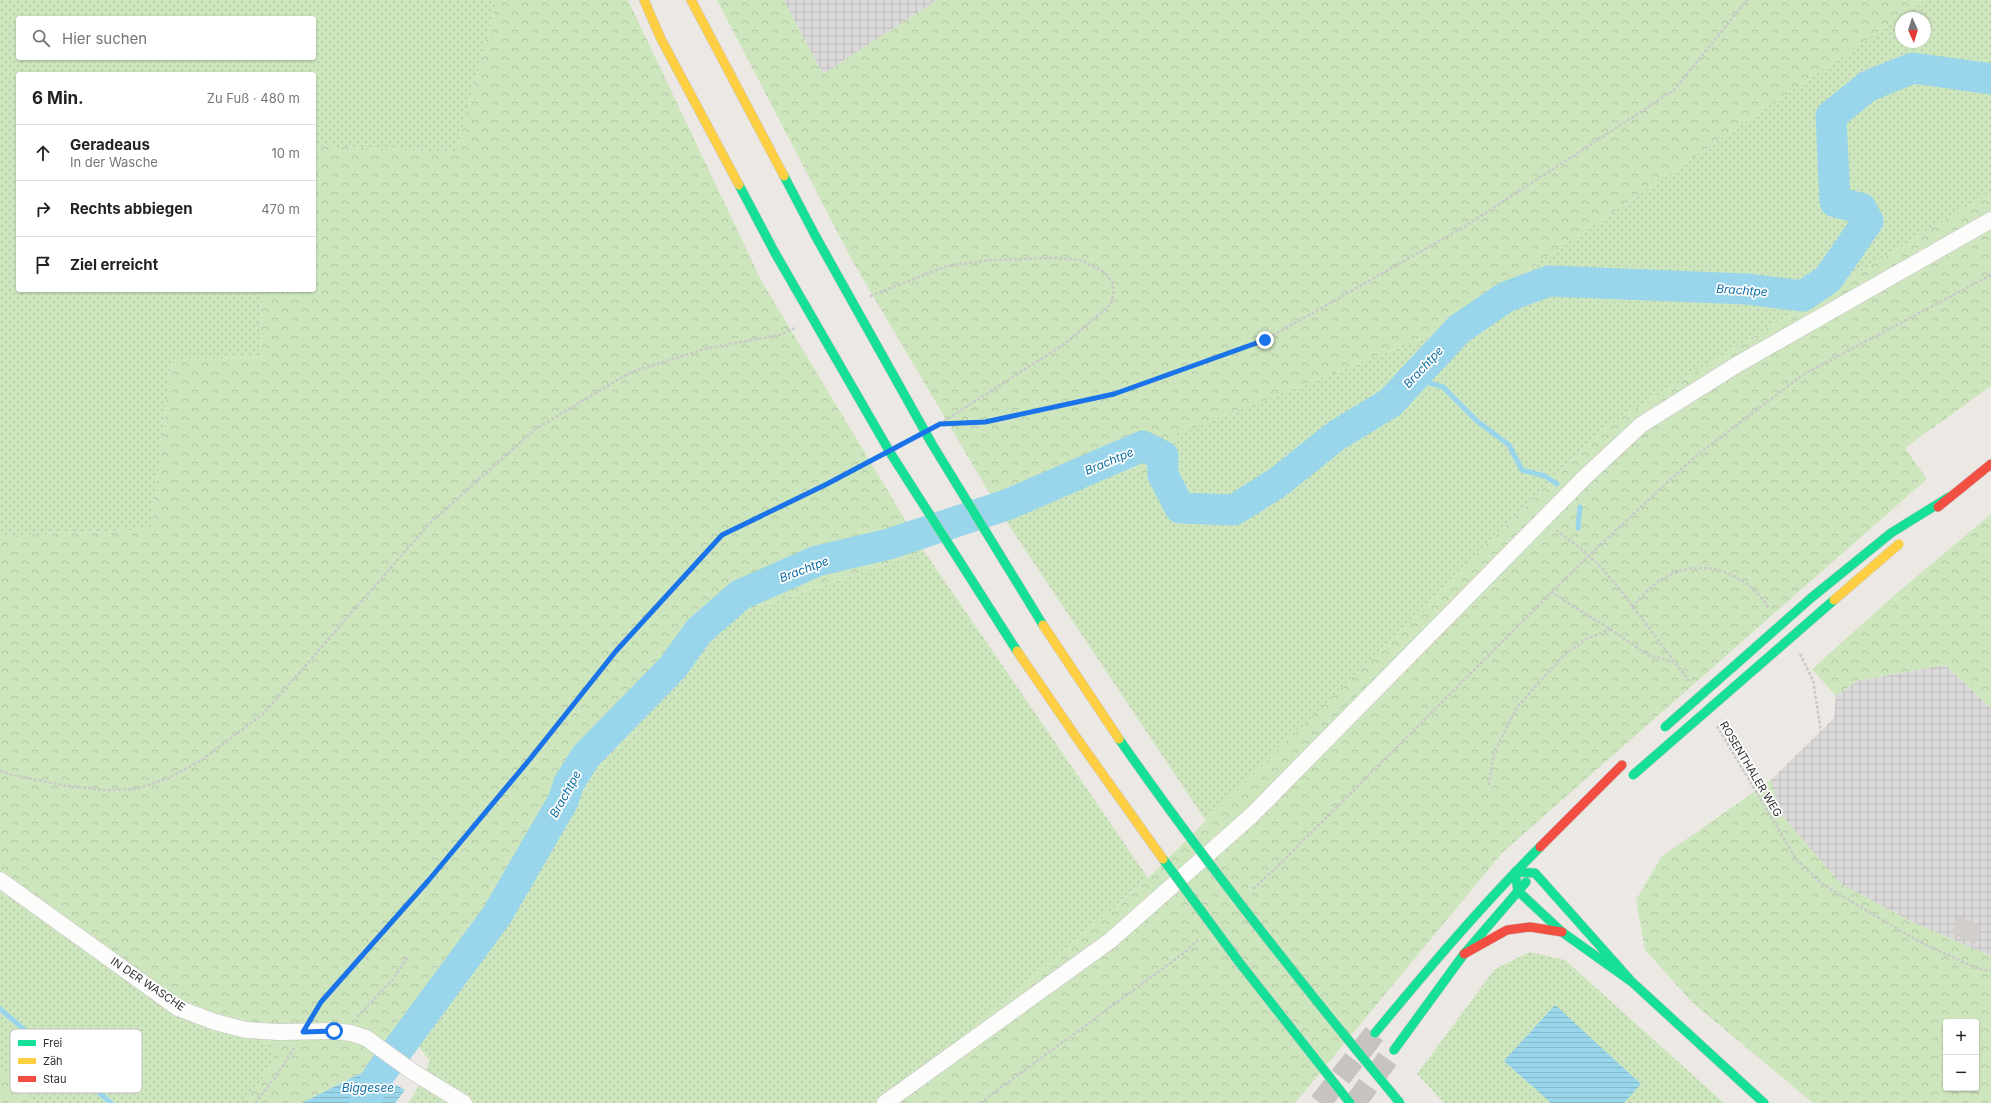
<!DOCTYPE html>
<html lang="de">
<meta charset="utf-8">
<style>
:root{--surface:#fff;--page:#f2f2f2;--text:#222;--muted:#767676;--line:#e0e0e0}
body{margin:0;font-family:Inter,sans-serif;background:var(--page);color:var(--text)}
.controls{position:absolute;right:12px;bottom:12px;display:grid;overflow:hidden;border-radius:4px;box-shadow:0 1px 3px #0004}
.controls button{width:36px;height:36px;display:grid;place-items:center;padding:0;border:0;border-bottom:1px solid var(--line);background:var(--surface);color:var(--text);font:20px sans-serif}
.compass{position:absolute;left:1895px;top:12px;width:36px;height:36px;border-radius:50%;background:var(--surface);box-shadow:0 1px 3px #0004;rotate:176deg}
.stop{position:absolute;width:12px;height:12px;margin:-9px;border:3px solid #1a73e8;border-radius:50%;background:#fff}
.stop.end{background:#1a73e8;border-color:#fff;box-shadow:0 1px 4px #0008}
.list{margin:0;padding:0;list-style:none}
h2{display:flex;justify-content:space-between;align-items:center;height:52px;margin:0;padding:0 16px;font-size:17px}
h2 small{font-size:13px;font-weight:400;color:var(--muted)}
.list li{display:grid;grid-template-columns:26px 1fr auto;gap:12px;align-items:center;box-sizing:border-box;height:56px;padding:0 16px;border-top:1px solid var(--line)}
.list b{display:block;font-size:15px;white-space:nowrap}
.list p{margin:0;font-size:13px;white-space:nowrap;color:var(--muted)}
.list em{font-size:13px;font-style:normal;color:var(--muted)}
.icon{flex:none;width:22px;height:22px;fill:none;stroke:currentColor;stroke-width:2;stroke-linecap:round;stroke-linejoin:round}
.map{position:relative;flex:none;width:1991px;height:1103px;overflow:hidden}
.search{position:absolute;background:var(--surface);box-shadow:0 1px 3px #0004;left:16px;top:16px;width:300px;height:44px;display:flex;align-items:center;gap:10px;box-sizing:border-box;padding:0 14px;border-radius:4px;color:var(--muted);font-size:15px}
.panel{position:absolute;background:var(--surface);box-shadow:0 1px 3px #0004;left:16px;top:72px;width:300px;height:220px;border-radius:4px}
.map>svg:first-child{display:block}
.industrial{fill:url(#industrial-grid)}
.grass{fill:url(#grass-dots);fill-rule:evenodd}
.forest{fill:url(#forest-crowns);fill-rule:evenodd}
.water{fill:url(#water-rules)}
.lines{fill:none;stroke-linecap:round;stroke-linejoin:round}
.stream{stroke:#99d6ec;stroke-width:5}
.river{stroke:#99d6ec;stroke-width:31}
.building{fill:#d1cecb}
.primary-tunnel{stroke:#c6c3c0;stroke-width:22;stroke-dasharray:22 11;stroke-linecap:butt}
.street-casing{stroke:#c5c4c5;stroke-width:17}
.fast-casing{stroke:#c6c5c4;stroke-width:10}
.slow-casing{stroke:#c6c5c4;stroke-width:10}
.jam-casing{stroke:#c6c5c4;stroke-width:10}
.path{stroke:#c9c9c8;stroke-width:2.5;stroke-dasharray:3 2;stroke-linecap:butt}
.street{stroke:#fcfcfb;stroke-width:16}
.fast{stroke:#16e098;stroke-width:9}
.slow{stroke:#ffcf43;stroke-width:9}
.jam{stroke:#f24e42;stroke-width:9}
.fast-bridge-casing{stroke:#c6c5c4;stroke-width:10;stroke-linecap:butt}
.slow-bridge-casing{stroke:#c6c5c4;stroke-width:10;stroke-linecap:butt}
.path-bridge{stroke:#c9c9c8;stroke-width:2.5;stroke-dasharray:3 2;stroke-linecap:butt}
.fast-bridge{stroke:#16e098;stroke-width:9}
.slow-bridge{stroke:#ffcf43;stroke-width:9}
.route{stroke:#1a73e8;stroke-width:5}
.labels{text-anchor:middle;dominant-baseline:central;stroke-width:3.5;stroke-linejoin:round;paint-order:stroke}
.street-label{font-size:11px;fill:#2e2e2e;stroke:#fff}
.water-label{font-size:12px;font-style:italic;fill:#0d6fa3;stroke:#fff}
.key{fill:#fff;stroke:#c0c0c0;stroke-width:1}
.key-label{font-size:11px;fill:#2e2e2e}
</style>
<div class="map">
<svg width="1991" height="1103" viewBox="0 0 1991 1103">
<defs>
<pattern id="industrial-grid" width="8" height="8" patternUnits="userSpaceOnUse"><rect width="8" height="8" fill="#dcd9db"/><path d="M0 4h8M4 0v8" fill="none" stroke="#bdbbbc"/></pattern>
<pattern id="grass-dots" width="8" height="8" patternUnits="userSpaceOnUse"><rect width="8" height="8" fill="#cee6be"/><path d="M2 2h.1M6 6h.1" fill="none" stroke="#b1c6a4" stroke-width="1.8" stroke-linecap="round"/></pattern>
<pattern id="forest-crowns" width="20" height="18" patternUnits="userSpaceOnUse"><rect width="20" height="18" fill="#cee6be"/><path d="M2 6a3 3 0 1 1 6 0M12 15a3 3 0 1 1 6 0" fill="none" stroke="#b1c6a4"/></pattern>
<pattern id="water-rules" width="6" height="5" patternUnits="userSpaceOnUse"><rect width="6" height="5" fill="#99d6ec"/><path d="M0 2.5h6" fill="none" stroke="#84b8cb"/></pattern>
</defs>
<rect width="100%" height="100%" fill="#ece8e4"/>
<path class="industrial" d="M 784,0 L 937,0 L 823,74 Z
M 1945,665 L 1991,708 L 1991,956 L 1912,922 L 1840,883 L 1780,813 L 1771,780 L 1834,718 L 1836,696 L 1857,681 Z"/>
<path class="grass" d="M 0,0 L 497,0 L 456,152 L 314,146 L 314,74 L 18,74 L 18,290 L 262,290 L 261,357 L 172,359 L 151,529 L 0,536 ZM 18,18 L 314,18 L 314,58 L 18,58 Z
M 1925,0 L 1991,0 L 1991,192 L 1607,426 L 1206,821 L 1004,518 L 1131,467 L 1187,502 L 1174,435 L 1434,334 ZM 1901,18 L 1925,18 L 1925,42 L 1901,42 Z
M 924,551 L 1148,878 L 901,1090 L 878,1103 L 408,1103 L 414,1095 L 430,1061 L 417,1044 L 594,774 L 739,613 Z
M 0,891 L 206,1029 L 274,1045 L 275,1061 L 258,1084 L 240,1103 L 36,1103 L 0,1071 Z
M 1529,952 L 1565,960 L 1724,1103 L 1444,1103 L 1417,1074 L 1495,969 Z"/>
<path class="forest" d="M 497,0 L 628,0 L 762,282 L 924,551 L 739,613 L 594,774 L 417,1044 L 302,1103 L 240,1103 L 258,1084 L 275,1061 L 274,1045 L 206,1029 L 0,891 L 0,536 L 151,529 L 172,359 L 261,357 L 262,290 L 314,290 L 314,146 L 456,152 Z
M 717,0 L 784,0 L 823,74 L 937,0 L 1925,0 L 1434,334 L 1175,435 L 1187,503 L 1131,467 L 1004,518 L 852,260 Z
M 1991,192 L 1991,386 L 1905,448 L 1927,479 L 1503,852 L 1295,1103 L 889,1103 L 901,1090 L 1148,878 L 1607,426 Z
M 1991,514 L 1991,708 L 1945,665 L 1857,681 L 1836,696 L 1812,669 L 1897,593 Z
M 1771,780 L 1780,813 L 1840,883 L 1912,922 L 1991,956 L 1991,1103 L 1813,1103 L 1693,1003 L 1645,950 L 1636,900 L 1661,857 ZM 1946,1022 L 1976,1022 L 1976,1088 L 1946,1088 Z
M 0,1071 L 36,1103 L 0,1103 Z"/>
<path class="water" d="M 1555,1005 L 1641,1084 L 1624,1103 L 1551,1103 L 1504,1061 Z
M 369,1069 L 405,1090 L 395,1103 L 302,1103 Z"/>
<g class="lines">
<path class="stream" d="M 1413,378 L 1443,387 L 1477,421 L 1509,445 L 1522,470 L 1545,476 L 1557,484
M 1578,528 L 1580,507
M 0,1009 L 111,1103"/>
<path class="river" d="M 364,1103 L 379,1075 L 497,915 L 563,801 L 569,783 L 586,756 L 673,667 L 699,631 L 740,595 L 817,561 L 889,544 L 1009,504 L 1143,446 L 1163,456 L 1163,475 L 1180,508 L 1234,510 L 1277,483 L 1337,435 L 1390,403 L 1459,329 L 1506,297 L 1549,281 L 1746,289 L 1803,296 L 1828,279 L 1868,221 L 1861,208 L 1835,202 L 1831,116 L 1868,86 L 1913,68 L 1991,79"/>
</g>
<path class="building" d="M 1958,916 L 1982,927 L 1975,944 L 1951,933 Z"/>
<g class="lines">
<path class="primary-tunnel" d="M 1320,1103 L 1375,1033
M 1355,1103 L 1394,1050"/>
<g class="street-casing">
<path id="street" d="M 0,880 L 178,1008 L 215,1022 L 246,1030 L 279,1032 L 334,1031 L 351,1033 L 366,1038 L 413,1072 L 464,1103
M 885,1103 L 1111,940 L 1252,815 L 1585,477 L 1641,425 L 1738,364 L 1991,220"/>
</g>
<g class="fast-casing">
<path id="fast" d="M 784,176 L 816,237
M 739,185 L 775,253
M 1811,598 L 1891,533 L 1949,497
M 1632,982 L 1535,873 L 1515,872 L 1518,891 L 1562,932 L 1632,982 L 1764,1103
M 1375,1033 C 1428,969 1481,906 1540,847
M 1394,1050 L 1464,954 L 1526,882"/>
</g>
<g class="slow-casing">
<path id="slow" d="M 644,0 L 661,39 L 739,185
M 691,0 L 784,176"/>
</g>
<g class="jam-casing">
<path id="jam" d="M 1938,507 L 1991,464
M 1540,847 L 1622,765
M 1464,954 L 1507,930 L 1530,927 L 1562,932"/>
</g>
<path class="path" d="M 870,296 L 947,266 L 991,260 L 1052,258 L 1080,260 L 1104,272 L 1112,282 L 1114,291 L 1111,304 L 1066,343 L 941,423
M 941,424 L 985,422 L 1114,394 L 1265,340 L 1464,227 L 1674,90 L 1747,0
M 1556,530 L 1579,547 L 1600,566 L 1618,587 L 1689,681
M 1600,545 L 1697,455 L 1804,374 L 1991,275
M 1551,592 L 1610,629 L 1648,655 L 1673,662
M 1632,607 C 1641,598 1650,586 1661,580 C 1701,555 1744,571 1769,608
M 1800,654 L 1813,680 L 1821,732
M 1717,726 L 1796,859 L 1822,884 L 1918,941 L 1976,968 L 1991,971
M 0,771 L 13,775 L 62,785 L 103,790 L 136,789 L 169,778 L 203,759 L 264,713 L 428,525 L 534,430 L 631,372 L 708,348 L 779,335 L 795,328
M 1489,785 L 1494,753 L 1517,707 L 1563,656 L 1585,640 L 1610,629
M 1253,889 L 1281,863 L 1566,578
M 312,1016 L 321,1002 L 428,881 L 530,759 L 616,651 L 722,535 L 827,484 L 873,460
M 357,1017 L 394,978 L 408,956
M 255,1103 L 274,1079 L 294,1048
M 980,1103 L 1184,953 L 1199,939"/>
<use href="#street" class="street"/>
<use href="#fast" class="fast"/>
<use href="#slow" class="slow"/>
<use href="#jam" class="jam"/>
<g class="fast-bridge-casing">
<path id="fast-bridge" d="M 816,237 L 932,444 L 1043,625
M 775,253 L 891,454 L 1017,651
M 1665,727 L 1811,598
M 1119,739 C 1207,865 1302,985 1400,1103
M 1633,775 L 1834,600
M 1163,859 L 1239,962 L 1350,1103"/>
</g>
<g class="slow-bridge-casing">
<path id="slow-bridge" d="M 1834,600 L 1899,544
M 1043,625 L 1119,739
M 1017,651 L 1081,744 L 1163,859"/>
</g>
<path class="path-bridge" d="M 1566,578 L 1600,545"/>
<use href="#fast-bridge" class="fast-bridge"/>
<use href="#slow-bridge" class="slow-bridge"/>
</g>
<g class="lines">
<path class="route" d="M 334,1031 L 303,1032 L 321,1002 L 428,881 L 530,759 L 616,651 L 722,535 L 827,484 L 940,424 L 985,422 L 1114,394 L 1265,340"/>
</g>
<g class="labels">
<g class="street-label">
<text transform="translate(1751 769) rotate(59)">ROSENTHALER WEG</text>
<text transform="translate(148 984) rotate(34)">IN DER WASCHE</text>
</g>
<g class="water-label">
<text transform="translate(1742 290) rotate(4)">Brachtpe</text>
<text transform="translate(1423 367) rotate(-47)">Brachtpe</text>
<text transform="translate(1109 461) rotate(-23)">Brachtpe</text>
<text transform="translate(804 569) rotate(-21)">Brachtpe</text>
<text transform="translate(565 794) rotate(-61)">Brachtpe</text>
<text x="368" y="1087">Biggesee</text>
</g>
</g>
<rect x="10" y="1029" width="132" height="64" rx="6" class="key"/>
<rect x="18" y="1040" width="18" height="6" fill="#16e098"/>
<rect x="18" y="1058" width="18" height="6" fill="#ffcf43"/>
<rect x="18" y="1076" width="18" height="6" fill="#f24e42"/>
<g class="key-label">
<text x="43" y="1047">Frei</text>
<text x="43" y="1065">Zäh</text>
<text x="43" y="1083">Stau</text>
</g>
</svg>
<div class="controls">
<button>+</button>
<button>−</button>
</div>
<svg class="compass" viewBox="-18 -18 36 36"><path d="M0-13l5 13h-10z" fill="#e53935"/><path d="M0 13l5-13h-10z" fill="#767676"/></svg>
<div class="stop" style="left:334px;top:1031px"></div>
<div class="stop end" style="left:1265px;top:340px"></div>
<div class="search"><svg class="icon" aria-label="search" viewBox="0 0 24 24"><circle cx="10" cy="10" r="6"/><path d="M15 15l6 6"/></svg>Hier suchen</div>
<section class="panel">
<h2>6 Min.<small>Zu Fuß · 480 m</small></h2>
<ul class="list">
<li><svg class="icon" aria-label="ahead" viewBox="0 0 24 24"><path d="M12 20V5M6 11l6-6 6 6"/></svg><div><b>Geradeaus</b><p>In der Wasche</p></div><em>10 m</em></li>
<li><svg class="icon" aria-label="right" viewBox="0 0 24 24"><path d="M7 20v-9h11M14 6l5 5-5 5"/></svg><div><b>Rechts abbiegen</b></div><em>470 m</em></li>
<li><svg class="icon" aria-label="arrive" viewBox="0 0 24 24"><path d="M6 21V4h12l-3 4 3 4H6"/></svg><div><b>Ziel erreicht</b></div></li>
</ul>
</section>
</div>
